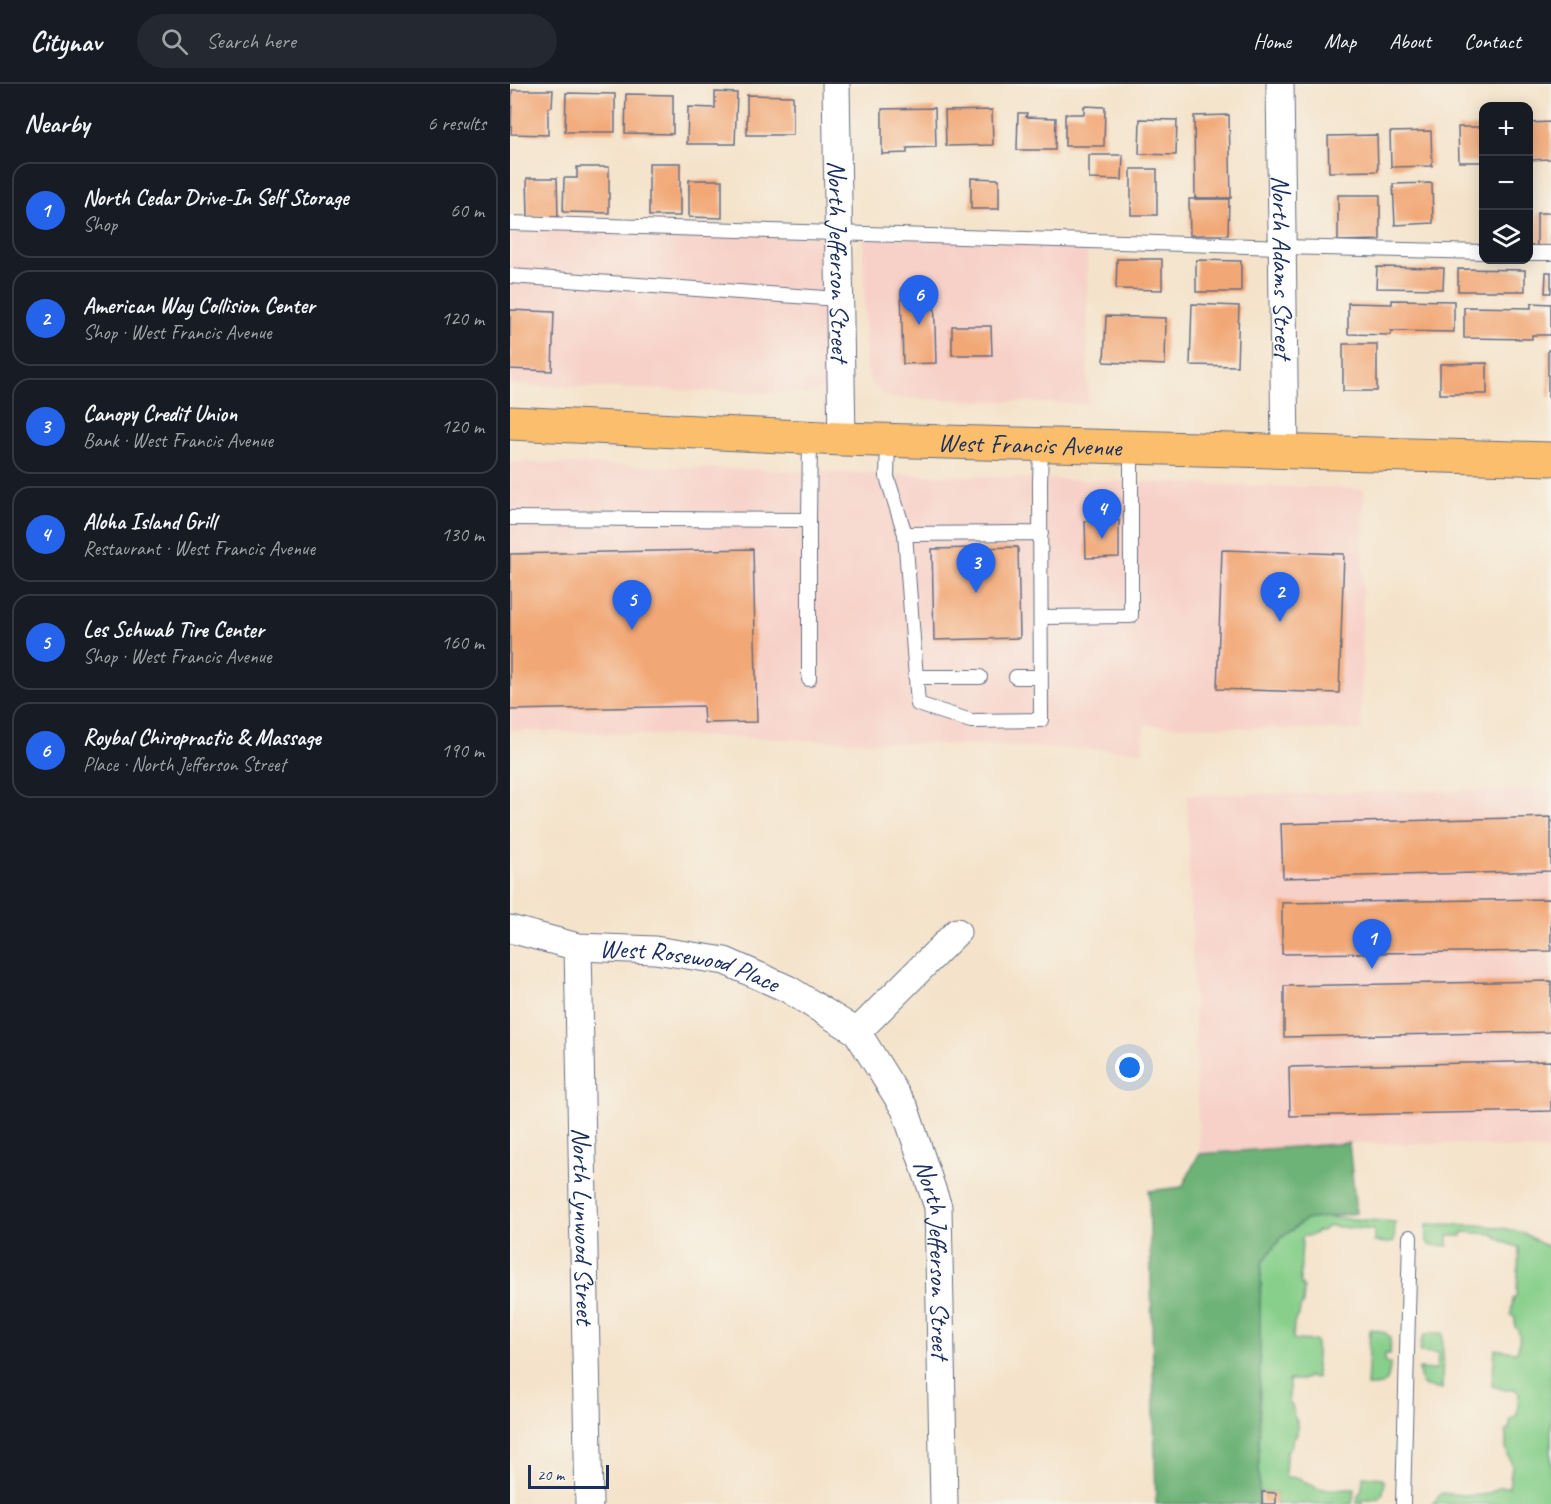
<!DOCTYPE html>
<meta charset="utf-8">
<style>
:root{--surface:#171b24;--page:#242831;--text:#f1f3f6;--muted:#9ea1a6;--line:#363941;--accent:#2563eb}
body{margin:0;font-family:Caveat,sans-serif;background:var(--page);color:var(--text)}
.controls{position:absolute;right:18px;top:18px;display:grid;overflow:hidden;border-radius:12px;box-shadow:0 3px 15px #0003}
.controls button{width:54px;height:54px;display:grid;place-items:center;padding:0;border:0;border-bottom:2px solid var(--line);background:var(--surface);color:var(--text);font:30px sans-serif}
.scale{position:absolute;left:18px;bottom:15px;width:81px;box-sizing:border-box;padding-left:6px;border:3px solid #1b2f5e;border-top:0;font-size:16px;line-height:21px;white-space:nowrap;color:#1b2f5e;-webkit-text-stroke:4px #f7f3e8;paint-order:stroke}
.you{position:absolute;left:620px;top:984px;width:21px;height:21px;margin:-15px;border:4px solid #fff;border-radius:50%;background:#1a73e8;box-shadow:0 0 0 9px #1a73e833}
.badge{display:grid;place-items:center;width:39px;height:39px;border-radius:50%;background:var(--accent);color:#fff;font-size:20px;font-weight:700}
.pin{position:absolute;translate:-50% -50px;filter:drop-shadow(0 2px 3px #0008)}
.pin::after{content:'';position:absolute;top:32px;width:21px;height:18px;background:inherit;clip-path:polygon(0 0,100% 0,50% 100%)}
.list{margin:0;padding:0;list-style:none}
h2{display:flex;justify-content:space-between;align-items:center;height:78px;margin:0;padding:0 24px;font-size:26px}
h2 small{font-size:20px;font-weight:400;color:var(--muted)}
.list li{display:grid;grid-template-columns:39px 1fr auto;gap:18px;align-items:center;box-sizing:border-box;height:96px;margin:0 12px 12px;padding:0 12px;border:2px solid var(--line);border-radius:18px}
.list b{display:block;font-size:22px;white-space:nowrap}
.list p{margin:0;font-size:20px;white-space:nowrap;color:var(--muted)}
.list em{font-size:20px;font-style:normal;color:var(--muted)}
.icon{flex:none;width:33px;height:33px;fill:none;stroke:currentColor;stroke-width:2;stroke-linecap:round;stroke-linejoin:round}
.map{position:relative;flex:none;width:1041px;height:1420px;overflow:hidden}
header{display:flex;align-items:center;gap:36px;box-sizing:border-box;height:84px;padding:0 30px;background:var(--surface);border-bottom:2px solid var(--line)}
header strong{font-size:28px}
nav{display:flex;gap:33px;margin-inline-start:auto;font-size:21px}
.search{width:420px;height:54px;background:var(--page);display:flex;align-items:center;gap:15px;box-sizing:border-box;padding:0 21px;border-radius:33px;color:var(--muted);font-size:22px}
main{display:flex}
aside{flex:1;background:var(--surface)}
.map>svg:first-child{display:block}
.built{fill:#f7d1c8}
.green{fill:#87cf8a;stroke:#517f74;stroke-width:1.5}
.forest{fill:#6db276;stroke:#44706a;stroke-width:1.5}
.building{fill:#f2a776}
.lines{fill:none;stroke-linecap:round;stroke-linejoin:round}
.service-casing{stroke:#676e84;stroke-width:16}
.minor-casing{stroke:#676e84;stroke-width:29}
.primary-casing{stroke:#676e84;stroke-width:35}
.service{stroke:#fff;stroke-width:14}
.minor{stroke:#fff;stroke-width:27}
.primary{stroke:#fabe6d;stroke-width:33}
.labels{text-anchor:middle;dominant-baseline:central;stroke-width:4.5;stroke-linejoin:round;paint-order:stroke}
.street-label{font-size:26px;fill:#1b2f5e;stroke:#f7f3e8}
</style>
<header>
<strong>Citynav</strong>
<div class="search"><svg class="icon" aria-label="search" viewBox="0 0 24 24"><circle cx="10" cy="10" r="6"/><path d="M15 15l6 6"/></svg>Search here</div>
<nav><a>Home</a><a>Map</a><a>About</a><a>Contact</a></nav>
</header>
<main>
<aside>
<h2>Nearby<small>6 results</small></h2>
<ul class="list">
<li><span class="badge">1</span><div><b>North Cedar Drive-In Self Storage</b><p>Shop</p></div><em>60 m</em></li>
<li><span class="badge">2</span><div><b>American Way Collision Center</b><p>Shop · West Francis Avenue</p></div><em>120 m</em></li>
<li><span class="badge">3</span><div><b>Canopy Credit Union</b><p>Bank · West Francis Avenue</p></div><em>120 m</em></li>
<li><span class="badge">4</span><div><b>Aloha Island Grill</b><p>Restaurant · West Francis Avenue</p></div><em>130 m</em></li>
<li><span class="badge">5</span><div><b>Les Schwab Tire Center</b><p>Shop · West Francis Avenue</p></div><em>160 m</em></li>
<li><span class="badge">6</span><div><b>Roybal Chiropractic &amp; Massage</b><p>Place · North Jefferson Street</p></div><em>190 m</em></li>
</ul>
</aside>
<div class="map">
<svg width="1041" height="1420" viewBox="0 0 1041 1420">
<rect width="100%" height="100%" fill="#f7f3e8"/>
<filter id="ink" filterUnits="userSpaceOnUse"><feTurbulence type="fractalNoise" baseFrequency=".0167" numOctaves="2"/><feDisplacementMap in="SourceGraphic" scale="12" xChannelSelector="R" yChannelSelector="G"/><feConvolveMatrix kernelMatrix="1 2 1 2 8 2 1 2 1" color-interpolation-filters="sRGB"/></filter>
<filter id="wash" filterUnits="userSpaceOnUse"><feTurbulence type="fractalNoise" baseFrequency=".008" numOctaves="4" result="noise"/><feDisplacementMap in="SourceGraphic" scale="24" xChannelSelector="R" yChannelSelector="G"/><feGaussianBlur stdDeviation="1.35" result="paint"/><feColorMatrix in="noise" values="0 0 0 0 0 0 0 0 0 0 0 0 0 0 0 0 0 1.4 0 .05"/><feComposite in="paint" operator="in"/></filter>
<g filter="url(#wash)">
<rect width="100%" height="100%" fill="#f4e3ca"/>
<path class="built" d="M 0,143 L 317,153 L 320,289 L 315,300 L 307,308 L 295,310 L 0,301 Z
M 353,153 L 577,161 L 578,320 L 382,314 L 371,309 L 361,298 L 356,281 Z
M 0,378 L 854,405 L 851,647 L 634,641 L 633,667 L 0,646 Z
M 1041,705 L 1041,1067 L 945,1060 L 839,1059 L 689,1070 L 677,711 Z"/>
<path class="green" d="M 814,1133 L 885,1138 L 884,1158 L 880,1159 L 864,1158 L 864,1146 L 819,1142 L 811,1147 L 807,1147 C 803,1152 800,1152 794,1152 L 792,1154 L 790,1198 L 794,1205 L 793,1219 L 790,1225 L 789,1231 L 784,1239 L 783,1254 L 786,1256 L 806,1257 L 806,1294 L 798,1293 L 792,1296 L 779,1296 L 779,1318 L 783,1324 L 784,1332 L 787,1338 L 787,1350 L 782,1356 L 782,1360 L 776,1369 L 775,1393 L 789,1394 L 795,1399 L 802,1401 L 808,1405 L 845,1405 L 842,1420 L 766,1420 L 766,1409 L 749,1408 L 750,1218 L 752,1179 L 770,1155 L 795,1136 Z
M 917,1140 C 948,1141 982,1139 1012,1149 C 1022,1152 1030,1162 1041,1163 L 1041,1420 L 922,1420 L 932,1409 C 951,1410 973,1417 989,1403 L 999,1403 L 1002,1382 L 996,1364 L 996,1347 L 999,1345 L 1001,1335 L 1007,1331 L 1009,1309 L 1005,1305 L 996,1306 L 982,1302 L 985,1265 L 1005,1268 L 1008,1266 C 1009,1258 1012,1248 1005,1243 L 1005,1234 L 1001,1231 L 1003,1215 L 1007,1211 L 1009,1163 C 999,1160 991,1158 983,1150 L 953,1148 L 952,1152 L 938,1152 L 938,1162 L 919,1161 L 917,1157 Z
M 860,1245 C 880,1248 882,1250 880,1270 L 875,1270 L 875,1279 L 880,1279 C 879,1298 878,1303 857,1302 Z
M 919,1249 L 933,1249 L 932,1305 C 913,1304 910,1304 909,1285 L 925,1286 L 927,1284 L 928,1269 L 910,1268 C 911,1260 911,1252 919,1249 Z
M 853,1392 L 871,1394 L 874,1397 C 874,1417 870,1416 852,1415 L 852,1420 L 847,1420 L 848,1412 L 852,1405 Z"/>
<path class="forest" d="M 839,1059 L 846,1129 L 795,1136 L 770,1155 L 752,1179 L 750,1218 L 749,1420 L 646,1420 L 639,1107 L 672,1103 L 689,1070 Z"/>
<g id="blocks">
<path class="building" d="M 2,6 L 43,6 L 42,23 L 38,24 L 38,51 L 1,50 Z
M 205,8 L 227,9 L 225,60 L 177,60 L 178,23 L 205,24 Z
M 56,9 L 105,10 L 105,48 L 55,48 Z
M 116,10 L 163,11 L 163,50 L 115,49 Z
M 237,11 L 283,12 L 283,51 L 237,51 Z
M 574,22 L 595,23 L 594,62 L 555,62 L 555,30 L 574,30 Z
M 425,24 L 426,63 L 397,64 L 397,69 L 372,70 L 372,25 Z
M 482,26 L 483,61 L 436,62 L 435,27 Z
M 508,29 L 517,29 L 516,33 L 546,34 L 545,66 L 507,66 Z
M 719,31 L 721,114 L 685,114 L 684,32 Z
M 630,35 L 667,36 L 666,71 L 629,70 Z
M 1041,38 L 1041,75 L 1018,76 L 1018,39 Z
M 948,43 L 974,43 L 974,78 L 949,78 Z
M 921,47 L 922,82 L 881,83 L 880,48 Z
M 867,51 L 868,87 L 819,88 L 818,52 Z
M 579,71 L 613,71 L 612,96 L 579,95 Z
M 139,79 L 170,79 L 170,132 L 139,132 Z
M 67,83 L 99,83 L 99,129 L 53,128 L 54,94 L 67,94 Z
M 621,85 L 647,85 L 647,131 L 621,131 Z
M 17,94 L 47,94 L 48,133 L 18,133 Z
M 461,94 L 489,95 L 489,125 L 461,125 Z
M 179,96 L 212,96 L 212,134 L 179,133 Z
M 922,99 L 923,139 L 885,141 L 883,100 Z
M 828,111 L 870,111 L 870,156 L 828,157 Z
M 679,115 L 719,115 L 718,151 L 680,151 Z
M 1027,129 L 1041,129 L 1041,163 L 1027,163 Z
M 607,175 L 652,175 L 652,206 L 606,205 Z
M 686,176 L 731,177 L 731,208 L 686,208 Z
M 867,183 L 934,184 L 933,205 L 866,204 Z
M 948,185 L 1015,186 L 1015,207 L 948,207 Z
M 1036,188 L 1041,188 L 1041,209 L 1035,209 Z
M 424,203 L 426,279 L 393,280 L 391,204 Z
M 882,216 L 944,217 L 944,248 L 881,247 L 881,251 L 838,250 L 838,219 L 882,220 Z
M 1021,219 L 1041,220 L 1041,251 L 1022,251 L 1022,255 L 954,254 L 954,223 L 1021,224 Z
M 682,220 L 729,222 L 727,282 L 680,281 Z
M 0,226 L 44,228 L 42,287 L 0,285 Z
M 596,232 L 656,234 L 655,281 L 594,278 Z
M 442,242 L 481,242 L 482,271 L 442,271 Z
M 833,260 L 867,260 L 867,307 L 833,307 Z
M 1038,266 L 1041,266 L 1041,313 L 1038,313 Z
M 977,279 L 977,310 L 930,310 L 930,280 Z
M 609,436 L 609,473 L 576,474 L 575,437 Z
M 508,463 L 510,554 L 424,556 L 422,465 Z
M 243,465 L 247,638 L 194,639 L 193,622 L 0,626 L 0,470 Z
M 712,466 L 834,470 L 829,609 L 707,605 Z
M 1041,733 L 1041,787 L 773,794 L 771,740 Z
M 1041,815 L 1041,867 L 772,870 L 772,819 Z
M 1041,897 L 1041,948 L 774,953 L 774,902 Z
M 1041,977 L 1041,1027 L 780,1032 L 779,983 Z
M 752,1408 L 766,1409 L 766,1420 L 752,1420 Z"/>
</g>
</g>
<g filter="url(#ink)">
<use href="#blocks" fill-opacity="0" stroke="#676e84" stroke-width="1.5"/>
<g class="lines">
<g class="service-casing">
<path id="service" d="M 0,139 L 773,163 L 974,168
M 1018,169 L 1041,169
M 0,192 L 329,215
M 378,356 L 377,393 L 395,450 L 408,620 L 461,637 L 531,636 L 530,399 L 531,361
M 0,434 L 299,436 L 299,595
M 299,436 L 300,353
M 395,450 L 531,449
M 532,533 L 621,532 L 621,363
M 406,593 L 470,593
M 506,593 L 531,593
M 893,1420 L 900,1153"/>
</g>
<g class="minor-casing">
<g id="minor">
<path id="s1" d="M 326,0 L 332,355"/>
<path id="s2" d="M 770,0 L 775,367"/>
<path id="s3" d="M 0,845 L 68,863 L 145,866 L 215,877 L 278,905 L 347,948 L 395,1025 L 428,1123 L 434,1420"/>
<path id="s4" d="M 68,863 L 79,1420"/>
<path d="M 347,948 L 447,848"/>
</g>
</g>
<g class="primary-casing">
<g id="primary">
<path id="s5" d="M 0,339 L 332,355 L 1041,375"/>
</g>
</g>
<use href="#service" class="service"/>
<use href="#minor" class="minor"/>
<use href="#primary" class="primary"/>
</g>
</g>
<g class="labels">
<g class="street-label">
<text stroke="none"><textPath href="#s1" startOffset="177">North Jefferson Street</textPath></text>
<text stroke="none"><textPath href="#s2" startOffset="183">North Adams Street</textPath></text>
<text stroke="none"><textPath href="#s5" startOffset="520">West Francis Avenue</textPath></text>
<text stroke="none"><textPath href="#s3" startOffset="184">West Rosewood Place</textPath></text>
<text stroke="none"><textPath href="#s4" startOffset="279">North Lynwood Street</textPath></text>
<text stroke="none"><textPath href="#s3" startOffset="614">North Jefferson Street</textPath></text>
</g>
</g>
</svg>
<div class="controls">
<button>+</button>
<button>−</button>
<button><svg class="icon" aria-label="layers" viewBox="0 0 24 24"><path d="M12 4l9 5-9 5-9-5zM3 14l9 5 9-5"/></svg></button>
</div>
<div class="scale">20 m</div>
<div class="you"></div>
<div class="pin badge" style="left:862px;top:885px">1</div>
<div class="pin badge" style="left:770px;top:538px">2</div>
<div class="pin badge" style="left:466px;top:509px">3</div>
<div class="pin badge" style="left:592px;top:455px">4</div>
<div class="pin badge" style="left:122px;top:546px">5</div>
<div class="pin badge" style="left:409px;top:241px">6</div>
</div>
</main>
